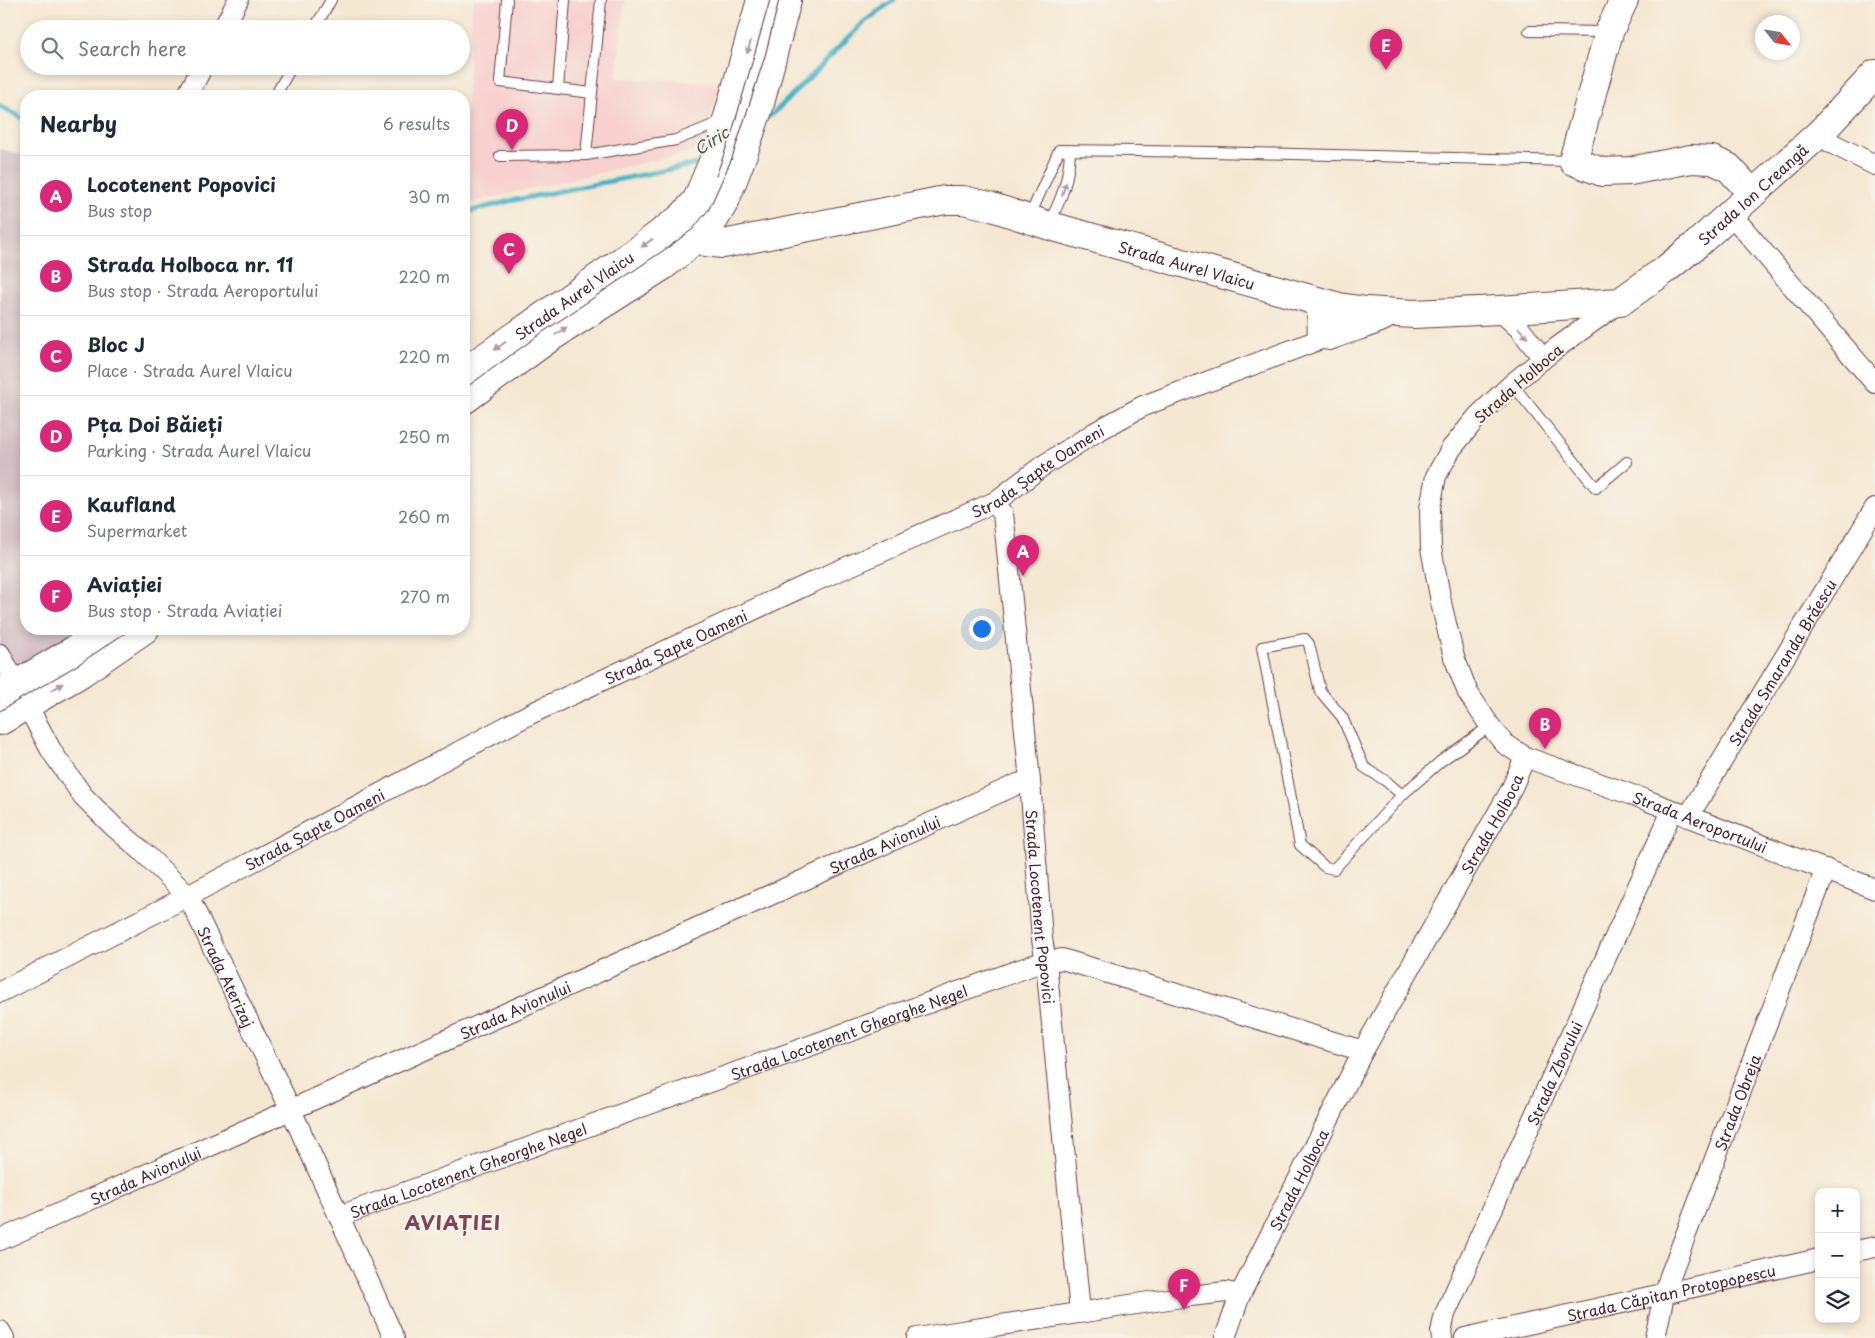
<!DOCTYPE html>
<meta charset="utf-8">
<style>
:root{--surface:#fff;--page:#f6f6f7;--text:#1f2937;--muted:#747a83;--line:#e0e1e3;--accent:#db2777}
body{margin:0;font-family:"Playpen Sans",sans-serif;background:var(--page);color:var(--text)}
.controls{position:absolute;right:15px;bottom:15px;display:grid;overflow:hidden;border-radius:10px;box-shadow:0 2px 8px #0003}
.controls button{width:45px;height:45px;display:grid;place-items:center;padding:0;border:0;border-bottom:1px solid var(--line);background:var(--surface);color:var(--text);font:25px sans-serif}
.compass{position:absolute;left:1755px;top:15px;width:45px;height:45px;border-radius:50%;background:var(--surface);box-shadow:0 2px 8px #0003;rotate:121deg}
.you{position:absolute;left:981px;top:628px;width:18px;height:18px;margin:-12px;border:4px solid #fff;border-radius:50%;background:#1a73e8;box-shadow:0 0 0 8px #1a73e833}
.badge{display:grid;place-items:center;width:32px;height:32px;border-radius:50%;background:var(--accent);color:#fff;font-size:16px;font-weight:700}
.pin{position:absolute;translate:-50% -41px;filter:drop-shadow(0 1px 2px #0008)}
.pin::after{content:'';position:absolute;top:26px;width:18px;height:15px;background:inherit;clip-path:polygon(0 0,100% 0,50% 100%)}
.list{margin:0;padding:0;list-style:none}
h2{display:flex;justify-content:space-between;align-items:center;height:65px;margin:0;padding:0 20px;font-size:21px}
h2 small{font-size:16px;font-weight:400;color:var(--muted)}
.list li{display:grid;grid-template-columns:32px 1fr auto;gap:15px;align-items:center;box-sizing:border-box;height:80px;padding:0 20px;border-top:1px solid var(--line)}
.list b{display:block;font-size:19px;white-space:nowrap}
.list p{margin:0;font-size:16px;white-space:nowrap;color:var(--muted)}
.list em{font-size:16px;font-style:normal;color:var(--muted)}
.icon{flex:none;width:28px;height:28px;fill:none;stroke:currentColor;stroke-width:2;stroke-linecap:round;stroke-linejoin:round}
.map{position:relative;flex:none;width:1875px;height:1338px;overflow:hidden}
.search{position:absolute;background:var(--surface);box-shadow:0 2px 8px #0003;left:20px;top:20px;width:450px;height:55px;display:flex;align-items:center;gap:12px;box-sizing:border-box;padding:0 18px;border-radius:28px;color:var(--muted);font-size:19px}
.panel{position:absolute;background:var(--surface);box-shadow:0 2px 8px #0003;left:20px;top:90px;width:450px;height:545px;border-radius:20px}
.map>svg:first-child{display:block}
.built{fill:#f7d0cf}
.industrial{fill:#d2bec5}
.lines{fill:none;stroke-linecap:round;stroke-linejoin:round}
.stream{stroke:#49b4c7;stroke-width:5}
.lane-casing{stroke:#643d44;stroke-width:12}
.street-casing{stroke:#643d44;stroke-width:22}
.secondary-casing{stroke:#643d44;stroke-width:30}
.lane{stroke:#fff;stroke-width:10}
.street{stroke:#fff;stroke-width:20}
.secondary{stroke:#fff;stroke-width:28}
.tram{stroke:#4a1f2b;stroke-width:1}
.oneway{fill:#ae9aa0}
.labels{text-anchor:middle;dominant-baseline:central;stroke-width:4.5;stroke-linejoin:round;paint-order:stroke}
.street-label{font-size:15px;fill:#4a1f2b;stroke:#f7f3e8}
.water-label{font-size:16px;font-style:italic;fill:#4a5362;stroke:#f7f3e8}
.district-label{font-size:20px;font-weight:bold;letter-spacing:1px;fill:#7c4559;stroke:#f7f3e8}
</style>
<div class="map">
<svg width="1875" height="1338" viewBox="0 0 1875 1338">
<rect width="100%" height="100%" fill="#f7f3e8"/>
<filter id="ink" filterUnits="userSpaceOnUse"><feTurbulence type="fractalNoise" baseFrequency=".02" numOctaves="2"/><feDisplacementMap in="SourceGraphic" scale="10" xChannelSelector="R" yChannelSelector="G"/><feConvolveMatrix kernelMatrix="1 2 1 2 8 2 1 2 1" color-interpolation-filters="sRGB"/></filter>
<filter id="wash" filterUnits="userSpaceOnUse"><feTurbulence type="fractalNoise" baseFrequency=".0096" numOctaves="4" result="noise"/><feDisplacementMap in="SourceGraphic" scale="20" xChannelSelector="R" yChannelSelector="G"/><feGaussianBlur stdDeviation="1.12" result="paint"/><feColorMatrix in="noise" values="0 0 0 0 0 0 0 0 0 0 0 0 0 0 0 0 0 1.4 0 .05"/><feComposite in="paint" operator="in"/></filter>
<g filter="url(#wash)">
<rect width="100%" height="100%" fill="#f5e8d3"/>
<path class="built" d="M 473,0 L 625,0 L 616,78 L 722,83 L 699,150 L 464,204 L 464,141 Z"/>
<path class="industrial" d="M 0,149 L 26,156 L 26,629 L 79,629 L 0,687 Z"/>
<g class="lines">
<path class="stream" d="M 0,106 L 26,120
M 766,118 L 773,114 L 864,22 L 894,0
M 464,213 L 510,201 L 702,163"/>
</g>
</g>
<g filter="url(#ink)">
<g class="lines">
<g class="lane-casing">
<path id="lane" d="M 507,0 L 500,82 L 592,93
M 314,29 L 331,0
M 1529,31 L 1608,32
M 558,89 L 565,0
M 275,96 L 292,66
M 586,155 L 601,0
M 500,156 L 586,155 L 676,140 L 723,121
M 1029,218 L 1059,150 L 1212,152 L 1572,161
M 1048,224 C 1062,200 1069,178 1070,150
M 1512,384 L 1596,488 L 1627,462
M 1402,795 L 1334,869 L 1325,867 L 1300,845 L 1262,647 L 1305,639 L 1309,644 L 1320,691 L 1342,717 L 1364,767 L 1386,781 L 1402,795 L 1441,761 L 1490,726"/>
</g>
<g class="street-casing">
<g id="street">
<path d="M 223,29 L 238,0"/>
<path d="M 187,96 L 203,66"/>
<path d="M 1821,132 L 1831,143 L 1875,165"/>
<path d="M 1730,213 L 1875,383"/>
<path d="M 1303,297 L 1317,310 L 1318,340"/>
<path id="s1" d="M 1620,302 L 1555,349 L 1512,384 L 1478,416 L 1451,449 L 1436,476 L 1430,508 L 1431,548 L 1442,607 L 1454,657 L 1468,693 L 1490,726 L 1505,744 L 1525,757 L 1646,800 L 1875,889"/>
<path d="M 1499,310 L 1519,328 L 1543,358"/>
<path id="s2" d="M 995,502 L 1003,514 L 1006,540 L 1030,781 L 1042,939 L 1046,962 L 1080,1312"/>
<path id="s3" d="M 0,654 L 52,752 L 83,796 L 114,827 L 142,851 L 188,896 L 291,1110 L 394,1338"/>
<path id="s4" d="M 1688,817 L 1875,508"/>
<path id="s5" d="M 0,992 L 188,896 L 530,714 L 813,582 L 995,502 L 1041,467 L 1094,433 L 1143,406 L 1329,336 L 1334,324"/>
<path id="s6" d="M 340,1216 L 1033,965 L 1062,959 L 1363,1051"/>
<path id="s7" d="M 0,1240 L 1018,784 L 1030,781"/>
<path d="M 1856,1251 L 1875,1247"/>
<path d="M 0,1331 L 4,1338"/>
<path d="M 917,1338 L 1181,1297 L 1226,1292 L 1240,1295"/>
<path id="s8" d="M 1225,1338 L 1240,1295 L 1363,1051 L 1511,790 L 1525,757"/>
<path id="s9" d="M 1442,1338 L 1441,1332 L 1445,1314 L 1672,811"/>
<path id="s10" d="M 1465,1338 L 1819,1259"/>
<path id="s11" d="M 1655,1338 L 1664,1295 L 1670,1276 L 1826,869"/>
</g>
</g>
<g class="secondary-casing">
<g id="secondary">
<path d="M 1624,0 L 1609,32 L 1573,161 L 1602,172 L 1630,171 L 1691,159 L 1712,160 L 1728,167 L 1752,193"/>
<path id="s12" d="M 682,217 L 706,242 L 723,244 L 945,200 L 963,200 L 989,206 L 1047,225 L 1296,295 L 1339,307 L 1366,311 L 1414,314 L 1499,310 L 1620,302 L 1665,270 L 1697,244 L 1821,132 L 1875,74"/>
<path d="M 1329,336 C 1347,328 1367,325 1384,316"/>
<path id="s13" d="M 464,372 L 649,242 L 682,217 L 697,200 L 720,145 L 761,0"/>
<path d="M 464,400 L 548,339 L 663,266 L 682,251 L 714,220 L 725,201 L 744,151 L 759,107 L 787,0"/>
<path d="M 0,694 L 76,649 L 106,629"/>
<path d="M 0,721 L 81,673 L 145,629"/>
</g>
</g>
<use href="#lane" class="lane"/>
<use href="#street" class="street"/>
<use href="#secondary" class="secondary"/>
<path class="tram" d="M 716,176 L 733,129 L 770,0
M 464,389 L 543,332 L 670,246 L 693,229 L 709,209 L 732,158 L 765,56 L 779,0
M 0,711 L 79,664 L 131,629"/>
</g>
<defs><path id="oneway-solid" d="M-6-.8H1V-3.2L6.5 0L1 3.2V.8H-6Z" transform="scale(1.25)"/></defs>
<g class="oneway">
<use href="#oneway-solid" transform="translate(749 47) rotate(105)"/>
<use href="#oneway-solid" transform="translate(1064 189) rotate(-73)"/>
<use href="#oneway-solid" transform="translate(647 243) rotate(144)"/>
<use href="#oneway-solid" transform="translate(561 331) rotate(-33)"/>
<use href="#oneway-solid" transform="translate(1523 333) rotate(49)"/>
<use href="#oneway-solid" transform="translate(500 346) rotate(144)"/>
<use href="#oneway-solid" transform="translate(57 687) rotate(-31)"/>
</g>
</g>
<g class="labels">
<g class="street-label">
<text stroke="none"><textPath href="#s12" startOffset="1140">Strada Ion Creangă</textPath></text>
<text stroke="none"><textPath href="#s12" startOffset="529">Strada Aurel Vlaicu</textPath></text>
<text stroke="none"><textPath href="#s13" startOffset="134">Strada Aurel Vlaicu</textPath></text>
<text transform="translate(1518 383) rotate(-41)">Strada Holboca</text>
<text stroke="none"><textPath href="#s5" startOffset="1162">Strada Șapte Oameni</textPath></text>
<text stroke="none"><textPath href="#s5" startOffset="759">Strada Șapte Oameni</textPath></text>
<text stroke="none"><textPath href="#s4" startOffset="181">Strada Smaranda Brăescu</textPath></text>
<text stroke="none"><textPath href="#s1" startOffset="752">Strada Aeroportului</textPath></text>
<text stroke="none"><textPath href="#s8" startOffset="580">Strada Holboca</textPath></text>
<text stroke="none"><textPath href="#s5" startOffset="354">Strada Șapte Oameni</textPath></text>
<text stroke="none"><textPath href="#s7" startOffset="969">Strada Avionului</textPath></text>
<text stroke="none"><textPath href="#s2" startOffset="409">Strada Locotenent Popovici</textPath></text>
<text stroke="none"><textPath href="#s3" startOffset="399">Strada Aterizaj</textPath></text>
<text stroke="none"><textPath href="#s7" startOffset="564">Strada Avionului</textPath></text>
<text stroke="none"><textPath href="#s6" startOffset="541">Strada Locotenent Gheorghe Negel</textPath></text>
<text stroke="none"><textPath href="#s9" startOffset="289">Strada Zborului</textPath></text>
<text stroke="none"><textPath href="#s11" startOffset="250">Strada Obreja</textPath></text>
<text stroke="none"><textPath href="#s6" startOffset="136">Strada Locotenent Gheorghe Negel</textPath></text>
<text stroke="none"><textPath href="#s7" startOffset="159">Strada Avionului</textPath></text>
<text stroke="none"><textPath href="#s8" startOffset="175">Strada Holboca</textPath></text>
<text stroke="none"><textPath href="#s10" startOffset="211">Strada Căpitan Protopopescu</textPath></text>
</g>
<g class="water-label">
<text transform="translate(711 140) rotate(-32)">Ciric</text>
</g>
<g class="district-label">
<text x="453" y="1222">AVIAȚIEI</text>
</g>
</g>
</svg>
<div class="controls">
<button>+</button>
<button>−</button>
<button><svg class="icon" aria-label="layers" viewBox="0 0 24 24"><path d="M12 4l9 5-9 5-9-5zM3 14l9 5 9-5"/></svg></button>
</div>
<svg class="compass" viewBox="-18 -18 36 36"><path d="M0-13l5 13h-10z" fill="#e53935"/><path d="M0 13l5-13h-10z" fill="#747a83"/></svg>
<div class="you"></div>
<div class="pin badge" style="left:1023px;top:576px">A</div>
<div class="pin badge" style="left:1545px;top:749px">B</div>
<div class="pin badge" style="left:509px;top:274px">C</div>
<div class="pin badge" style="left:512px;top:150px">D</div>
<div class="pin badge" style="left:1386px;top:70px">E</div>
<div class="pin badge" style="left:1184px;top:1310px">F</div>
<div class="search"><svg class="icon" aria-label="search" viewBox="0 0 24 24"><circle cx="10" cy="10" r="6"/><path d="M15 15l6 6"/></svg>Search here</div>
<section class="panel">
<h2>Nearby<small>6 results</small></h2>
<ul class="list">
<li><span class="badge">A</span><div><b>Locotenent Popovici</b><p>Bus stop</p></div><em>30 m</em></li>
<li><span class="badge">B</span><div><b>Strada Holboca nr. 11</b><p>Bus stop · Strada Aeroportului</p></div><em>220 m</em></li>
<li><span class="badge">C</span><div><b>Bloc J</b><p>Place · Strada Aurel Vlaicu</p></div><em>220 m</em></li>
<li><span class="badge">D</span><div><b>Pța Doi Băieți</b><p>Parking · Strada Aurel Vlaicu</p></div><em>250 m</em></li>
<li><span class="badge">E</span><div><b>Kaufland</b><p>Supermarket</p></div><em>260 m</em></li>
<li><span class="badge">F</span><div><b>Aviației</b><p>Bus stop · Strada Aviației</p></div><em>270 m</em></li>
</ul>
</section>
</div>
